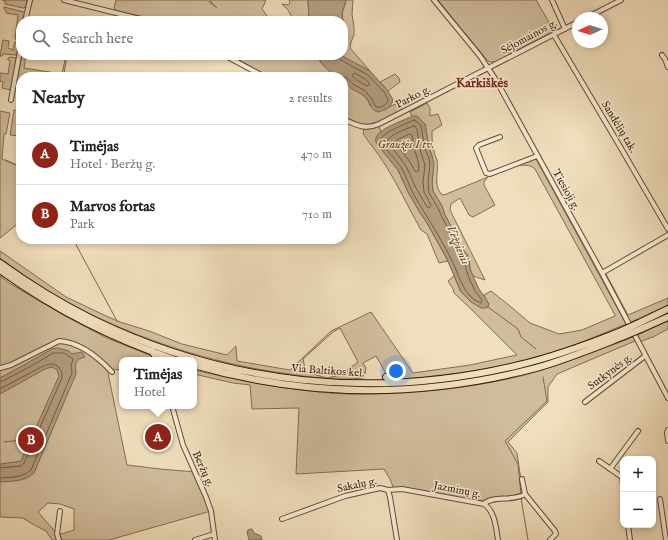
<!DOCTYPE html>
<meta charset="utf-8">
<style>
:root{--surface:#fff;--page:#f6f6f6;--text:#222;--muted:#767676;--line:#e0e0e0;--accent:#8f2418}
body{margin:0;font-family:"IM FELL English",serif;background:var(--page);color:var(--text)}
.controls{position:absolute;right:12px;bottom:12px;display:grid;overflow:hidden;border-radius:8px;box-shadow:0 2px 6px #0003}
.controls button{width:36px;height:36px;display:grid;place-items:center;padding:0;border:0;border-bottom:1px solid var(--line);background:var(--surface);color:var(--text);font:20px sans-serif}
.compass{position:absolute;left:572px;top:12px;width:36px;height:36px;border-radius:50%;background:var(--surface);box-shadow:0 2px 6px #0003;rotate:267deg}
.you{position:absolute;left:396px;top:371px;width:14px;height:14px;margin:-10px;border:3px solid #fff;border-radius:50%;background:#1a73e8;box-shadow:0 0 0 6px #1a73e833}
.badge{display:grid;place-items:center;width:26px;height:26px;border-radius:50%;background:var(--accent);color:#fff;font-size:13px;font-weight:700}
.pin{position:absolute;translate:-50% -50%;border:2px solid #fff;box-shadow:0 1px 4px #0006}
.popup{position:absolute;left:119px;top:357px;width:78px;height:52px;box-sizing:border-box;display:grid;place-content:center;border-radius:8px;background:var(--surface);filter:drop-shadow(0 1px 3px #0005);font-size:13px;white-space:nowrap;color:var(--muted)}
.popup b{font-size:15px;color:var(--text)}
.popup::after{content:'';position:absolute;left:50%;top:100%;margin-left:-8px;border:8px solid transparent;border-top-color:var(--surface)}
.list{margin:0;padding:0;list-style:none}
h2{display:flex;justify-content:space-between;align-items:center;height:52px;margin:0;padding:0 16px;font-size:17px}
h2 small{font-size:13px;font-weight:400;color:var(--muted)}
.list li{display:grid;grid-template-columns:26px 1fr auto;gap:12px;align-items:center;box-sizing:border-box;height:60px;padding:0 16px;border-top:1px solid var(--line)}
.list b{display:block;font-size:15px;white-space:nowrap}
.list p{margin:0;font-size:13px;white-space:nowrap;color:var(--muted)}
.list em{font-size:13px;font-style:normal;color:var(--muted)}
.icon{flex:none;width:22px;height:22px;fill:none;stroke:currentColor;stroke-width:2;stroke-linecap:round;stroke-linejoin:round}
.map{position:relative;flex:none;width:668px;height:540px;overflow:hidden}
.search{position:absolute;background:var(--surface);box-shadow:0 2px 6px #0003;left:16px;top:16px;width:332px;height:44px;display:flex;align-items:center;gap:10px;box-sizing:border-box;padding:0 14px;border-radius:16px;color:var(--muted);font-size:15px}
.panel{position:absolute;background:var(--surface);box-shadow:0 2px 6px #0003;left:16px;top:72px;width:332px;height:172px;border-radius:16px}
.map>svg:first-child{display:block}
.green{fill:#d1bd9d;stroke:#846c52;fill-rule:evenodd}
.water{fill:#b19b7e;stroke:#80674e}
.lines{fill:none;stroke-linecap:round;stroke-linejoin:round}
.shore{stroke:#745a42;stroke-width:1}
.stream{stroke:#80674e;stroke-width:1}
.minor-casing{stroke:#654b34;stroke-width:6}
.highway-casing{stroke:#371a06;stroke-width:8}
.minor{stroke:#f5ead3;stroke-width:4}
.highway{stroke:#f0debc;stroke-width:6}
.highway-bridge-casing{stroke:#371a06;stroke-width:8;stroke-linecap:butt}
.highway-bridge{stroke:#f0debc;stroke-width:6}
.labels{text-anchor:middle;dominant-baseline:central;stroke-width:3;stroke-linejoin:round;paint-order:stroke}
.street-label{font-size:11px;fill:#371a06;stroke:#f5ead3}
.water-label{font-size:12px;font-style:italic;fill:#624730;stroke:#f5ead3}
.quarter-label{font-size:13px;font-weight:bold;fill:#7a1f14;stroke:#f5ead3}
</style>
<div class="map">
<svg width="668" height="540" viewBox="0 0 668 540">
<rect width="100%" height="100%" fill="#f0debc"/>
<filter id="stains"><feTurbulence type="fractalNoise" baseFrequency=".005" numOctaves="4"/><feColorMatrix values="0 0 0 0 .2 0 0 0 0 .09 0 0 0 0 .02 0 0 0 .5 -.17"/></filter>
<radialGradient id="worn" r=".72"><stop offset=".6" stop-color="#630" stop-opacity="0"/><stop offset="1" stop-color="#630" stop-opacity=".3"/></radialGradient>
<path class="green" d="M 2,0 L 27,0 L 26,7 L 23,8 L 5,4 L 5,1 Z
M 116,0 L 207,0 L 217,8 L 209,0 L 266,0 L 262,9 L 271,21 L 154,21 L 144,17 L 117,11 L 114,8 Z
M 289,0 L 308,0 L 309,21 L 294,21 L 288,10 L 282,4 L 288,5 L 290,3 Z
M 346,0 L 353,0 L 352,14 L 354,27 L 354,35 L 351,42 L 350,48 L 370,71 L 343,57 L 342,55 L 343,55 L 343,41 L 347,35 C 348,28 343,23 342,16 C 342,10 345,6 346,0 Z
M 438,0 L 536,0 L 554,31 L 495,62 L 491,62 L 488,61 Z
M 4,7 L 24,12 L 25,14 L 24,21 L 21,21 L 21,38 L 19,41 L 16,40 L 15,38 L 18,15 L 6,13 L 6,10 L 4,9 Z
M 3,40 L 9,41 L 8,48 L 13,50 L 15,42 L 19,43 L 20,45 L 17,55 L 3,54 L 2,56 L 0,56 Z
M 22,55 L 26,55 L 24,68 L 62,74 L 66,55 L 67,55 L 64,74 L 81,77 L 21,77 L 21,86 L 16,85 Z
M 227,55 L 317,55 C 321,66 330,71 339,77 L 269,77 Z
M 10,57 L 16,58 L 17,60 L 11,90 L 2,88 L 3,82 L 0,81 L 0,82 L 0,73 L 8,74 L 10,61 L 8,60 L 8,58 Z
M 395,74 L 399,78 L 400,82 L 388,91 L 380,82 Z
M 343,80 C 346,83 350,87 353,89 C 362,95 367,96 370,106 L 386,109 L 391,106 L 398,103 L 402,110 C 391,116 377,126 364,125 C 357,124 349,119 343,116 Z
M 427,103 L 430,108 L 430,116 L 438,114 L 442,125 L 432,131 C 432,138 432,144 434,151 C 434,154 436,157 437,160 C 439,172 433,184 441,194 L 444,195 L 488,177 L 484,182 L 484,185 L 495,205 L 473,217 L 469,215 L 460,198 L 451,204 L 450,210 L 485,280 L 473,276 L 470,269 L 469,257 L 464,251 L 445,215 L 442,206 L 433,191 L 432,182 L 433,172 L 432,156 L 429,148 L 425,124 L 413,116 L 412,117 L 410,112 Z
M 14,110 L 21,111 L 21,136 L 10,135 Z
M 0,111 L 10,113 L 6,134 L 4,134 L 2,159 L 21,167 L 21,219 L 15,226 L 0,238 Z
M 379,126 L 381,132 L 377,137 L 377,144 L 398,170 L 408,192 L 419,211 L 427,223 L 448,261 L 439,263 L 427,234 L 421,230 C 404,200 390,167 368,141 C 366,138 365,136 363,134 L 364,129 L 369,129 Z
M 534,159 L 536,159 L 626,324 C 601,334 577,345 552,353 C 516,364 479,371 442,375 C 425,377 407,380 390,378 L 386,374 L 376,356 L 363,363 L 366,368 L 364,378 C 336,381 309,377 282,373 C 210,363 138,339 74,306 C 48,293 24,275 0,258 L 0,251 L 66,297 L 104,315 L 120,322 L 149,331 L 182,344 L 227,355 L 236,346 L 237,361 L 290,370 L 331,331 L 371,312 L 413,373 L 470,365 L 517,355 L 471,309 L 454,293 L 453,289 L 448,281 L 454,276 L 461,292 L 471,302 L 486,299 L 484,295 L 491,291 L 510,306 L 530,323 L 559,334 L 582,330 L 615,316 L 615,315 L 535,169 C 530,164 522,165 516,166 ZM 340,328 L 358,362 L 341,375 L 327,378 L 306,372 L 303,359 L 333,332 Z
M 606,274 L 628,315 L 668,298 L 668,305 L 629,323 L 605,277 Z
M 0,276 L 9,283 L 65,316 L 107,338 L 152,356 L 156,360 L 122,360 L 122,370 L 111,369 L 108,373 L 127,465 L 160,469 L 195,472 L 211,511 L 109,540 L 52,540 L 46,531 L 34,525 L 23,518 L 0,517 ZM 48,503 L 60,504 L 74,509 L 74,530 L 58,535 L 38,512 Z
M 668,320 L 668,329 L 653,337 L 639,342 L 636,336 Z
M 619,336 L 579,351 L 537,365 L 483,377 L 417,386 L 333,387 L 258,378 L 194,363 L 194,361 C 239,374 287,384 334,386 C 400,389 472,382 536,364 C 564,356 591,345 619,336 Z
M 633,337 L 635,341 L 557,374 L 548,387 L 548,402 L 508,442 L 517,453 L 523,494 L 519,495 L 489,499 L 483,501 L 394,489 L 390,479 L 384,469 L 296,474 L 299,408 L 252,409 L 250,385 L 233,383 L 194,374 L 194,370 C 240,381 284,389 331,393 C 352,395 374,394 395,393 C 437,391 480,386 521,376 C 559,366 596,351 633,337 Z"/>
<path class="water" d="M 308,0 L 346,0 C 345,6 342,10 342,16 C 343,23 347,28 347,35 L 343,41 L 343,21 L 309,21 Z
M 317,55 L 342,55 L 344,57 L 370,71 L 388,91 L 393,100 C 391,108 385,110 378,112 C 371,110 372,106 368,100 C 364,94 358,93 352,89 C 349,86 346,83 343,80 L 343,77 C 333,77 320,64 317,55 Z
M 413,116 L 417,116 L 425,124 L 429,148 L 432,156 L 434,164 L 432,182 L 433,191 L 442,206 L 445,215 L 464,251 L 469,257 L 470,269 L 473,276 L 479,289 L 486,299 L 489,304 L 488,307 L 485,308 L 481,308 L 471,302 L 461,292 L 446,257 L 427,223 L 419,211 L 408,192 L 398,170 L 377,144 C 376,142 375,141 376,138 C 379,128 405,120 413,116 Z
M 58,348 L 69,351 L 71,354 L 82,352 L 85,357 C 75,359 75,364 76,374 L 34,473 C 24,482 13,481 0,482 L 0,464 L 21,461 L 59,376 L 57,370 L 52,367 L 45,369 L 0,394 L 0,378 L 31,361 L 52,349 Z
M 251,529 L 252,529 L 254,533 L 261,536 L 262,540 L 249,540 L 247,532 L 248,530 Z"/>
<g class="lines">
<path class="shore" d="M 339,55 L 339,58 L 341,60 L 368,75 L 385,93 L 388,100 C 387,105 381,108 376,107 L 371,98 L 364,90 L 354,85 L 347,78 L 343,77
M 355,73 L 365,79 L 369,83 L 369,85 L 367,86 L 358,81 L 352,76 L 353,74 Z
M 414,120 L 417,122 L 421,126 L 425,149 L 429,158 L 430,164 L 428,182 L 429,193 L 438,208 L 442,217 L 461,253 L 465,259 L 466,269 L 469,278 L 475,291 L 482,300 L 481,303 C 466,298 460,280 455,267 C 443,241 428,219 414,195 C 409,186 406,175 401,167 C 394,158 386,150 380,140 C 385,131 404,125 414,120 Z
M 413,126 L 415,126 L 417,129 L 420,150 L 425,165 L 423,182 L 424,192 L 431,205 L 429,208 L 427,207 L 416,188 L 406,166 L 387,141 C 392,133 405,130 413,126 Z
M 410,134 L 412,136 L 415,151 L 418,161 L 419,170 L 417,172 L 415,171 L 410,162 L 395,142 L 397,140 Z
M 0,381 L 3,381 L 33,365 L 53,353 L 64,353 L 73,359 L 71,366 L 72,373 L 31,470 C 22,478 11,477 0,478
M 0,389 L 43,366 C 44,366 50,364 50,364 C 58,363 63,371 62,378 L 24,463 L 21,466 L 0,468"/>
<path class="stream" d="M 6,160 L 21,167
M 73,239 L 117,321
M 488,307 L 518,329 L 521,337 L 536,349
M 4,442 L 31,439
M 521,494 L 518,464 L 505,441 L 547,401 L 543,377
M 521,498 L 528,540"/>
<g class="minor-casing">
<path id="minor" d="M 64,0 L 148,21
M 434,0 L 480,56 L 496,80 L 602,273 L 668,398
M 552,0 L 565,29
M 586,18 L 621,0
M 25,21 L 30,0
M 554,35 L 615,138 L 668,229
M 224,55 L 265,77
M 662,55 L 665,59 L 668,67
M 11,100 L 21,45
M 343,119 C 356,125 365,130 379,124 L 578,22
M 500,137 L 479,145 L 476,148 L 486,173 L 490,174 L 537,156
M 602,273 L 668,235
M 0,368 L 11,365 L 59,341 C 80,342 98,357 112,372
M 585,402 L 645,356
M 172,406 L 183,445 L 206,497 L 211,511 L 215,540
M 668,430 L 667,433 L 668,441
M 599,461 L 622,477 L 623,485
M 610,469 L 638,431
M 522,479 L 525,494 L 555,531 L 556,534 L 550,540
M 388,490 L 402,489 L 484,504 C 495,511 496,528 498,540
M 660,499 L 666,540
M 484,504 C 492,495 514,502 525,494
M 282,519 L 345,496 L 380,488 L 388,490 L 390,497 L 397,540
M 628,525 L 630,540
M 59,540 L 57,534 L 60,511
M 195,540 L 214,534"/>
</g>
<g class="highway-casing">
<path id="highway" d="M 0,263 C 29,284 60,303 92,319 C 227,385 374,400 519,365 C 553,357 586,345 619,332
M 0,270 C 54,309 113,339 176,360
M 639,323 L 668,309
M 641,329 L 668,317
M 152,351 L 158,360
M 194,365 C 308,398 422,398 536,368 C 565,360 594,348 622,337
M 386,377 L 395,383"/>
</g>
<use href="#minor" class="minor"/>
<use href="#highway" class="highway"/>
<g class="highway-bridge-casing">
<path id="highway-bridge" d="M 619,332 L 639,323
M 622,337 L 641,329"/>
</g>
<use href="#highway-bridge" class="highway-bridge"/>
</g>
<g class="labels">
<g class="street-label">
<text transform="translate(529 37) rotate(-28)">Sėjomainos g.</text>
<text transform="translate(413 97) rotate(-27)">Parko g.</text>
<text transform="translate(619 127) rotate(59)">Sandėlių tak.</text>
<text transform="translate(566 190) rotate(61)">Tiesioji g.</text>
<text transform="translate(328 371) rotate(4)">Via Baltikos kel.</text>
<text transform="translate(610 372) rotate(-37)">Sutkynės g.</text>
<text transform="translate(203 469) rotate(66)">Beržų g.</text>
<text transform="translate(357 485) rotate(-12)">Sakalų g.</text>
<text transform="translate(457 490) rotate(11)">Jazminų g.</text>
</g>
<g class="water-label">
<text x="406" y="144">Graužės I tv.</text>
<text transform="translate(458 245) rotate(67)">Vėžpienis</text>
</g>
<g class="quarter-label">
<text x="482" y="83">Karkiškės</text>
</g>
</g>
<rect width="100%" height="100%" filter="url(#stains)"/>
<rect width="100%" height="100%" fill="url(#worn)"/>
</svg>
<div class="controls">
<button>+</button>
<button>−</button>
</div>
<svg class="compass" viewBox="-18 -18 36 36"><path d="M0-13l5 13h-10z" fill="#e53935"/><path d="M0 13l5-13h-10z" fill="#767676"/></svg>
<div class="you"></div>
<div class="pin badge" style="left:158px;top:437px">A</div>
<div class="popup"><b>Timėjas</b>Hotel</div>
<div class="pin badge" style="left:31px;top:440px">B</div>
<div class="search"><svg class="icon" aria-label="search" viewBox="0 0 24 24"><circle cx="10" cy="10" r="6"/><path d="M15 15l6 6"/></svg>Search here</div>
<section class="panel">
<h2>Nearby<small>2 results</small></h2>
<ul class="list">
<li><span class="badge">A</span><div><b>Timėjas</b><p>Hotel · Beržų g.</p></div><em>470 m</em></li>
<li><span class="badge">B</span><div><b>Marvos fortas</b><p>Park</p></div><em>710 m</em></li>
</ul>
</section>
</div>
